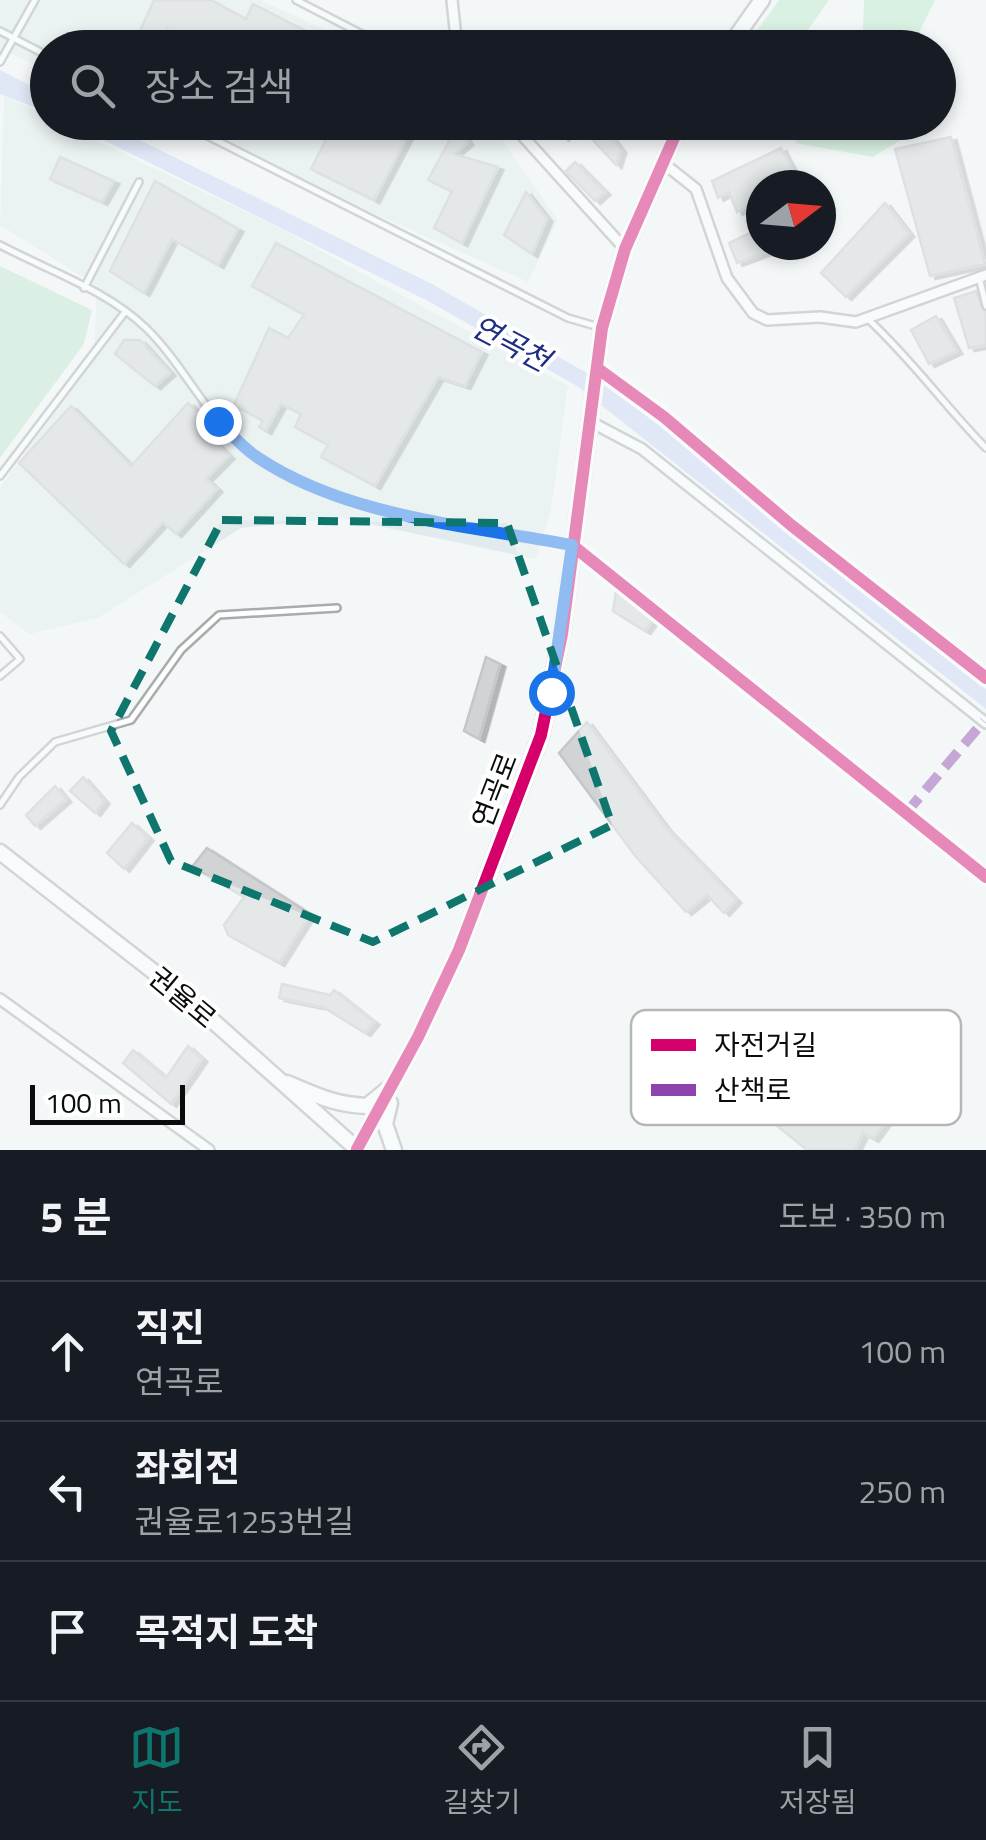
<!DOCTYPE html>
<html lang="ko">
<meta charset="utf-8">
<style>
:root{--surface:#171b24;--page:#20242c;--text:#f1f3f6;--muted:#9ea1a6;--line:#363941;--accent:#0f766e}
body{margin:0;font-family:"Titillium Web","Noto Sans KR",sans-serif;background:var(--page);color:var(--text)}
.compass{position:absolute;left:746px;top:170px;width:90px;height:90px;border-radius:50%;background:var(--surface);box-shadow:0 5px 15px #0003;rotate:74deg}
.scale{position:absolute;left:30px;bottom:25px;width:155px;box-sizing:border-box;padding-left:10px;border:5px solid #0a0c0c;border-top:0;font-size:28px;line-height:35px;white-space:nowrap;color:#0a0c0c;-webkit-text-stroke:8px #fff;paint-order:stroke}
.stop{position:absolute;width:30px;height:30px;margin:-22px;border:8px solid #1a73e8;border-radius:50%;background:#fff}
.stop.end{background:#1a73e8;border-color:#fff;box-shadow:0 2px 10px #0008}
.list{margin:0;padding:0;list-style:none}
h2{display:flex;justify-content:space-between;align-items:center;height:130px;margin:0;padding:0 40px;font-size:42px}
h2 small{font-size:32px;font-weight:400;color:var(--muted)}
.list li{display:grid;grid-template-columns:65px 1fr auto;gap:30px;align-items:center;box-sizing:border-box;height:140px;padding:0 40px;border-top:2px solid var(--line)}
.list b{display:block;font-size:38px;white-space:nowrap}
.list p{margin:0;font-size:32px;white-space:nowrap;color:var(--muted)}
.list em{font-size:32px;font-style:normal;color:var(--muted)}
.icon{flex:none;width:55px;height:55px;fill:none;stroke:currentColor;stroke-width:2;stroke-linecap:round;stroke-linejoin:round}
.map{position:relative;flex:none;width:986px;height:1150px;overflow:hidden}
.search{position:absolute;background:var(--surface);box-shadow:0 5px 15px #0003;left:30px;right:30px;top:30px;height:110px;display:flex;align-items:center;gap:25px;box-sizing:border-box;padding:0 35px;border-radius:55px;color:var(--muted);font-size:38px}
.sheet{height:550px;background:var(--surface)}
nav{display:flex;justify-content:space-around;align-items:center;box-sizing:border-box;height:140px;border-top:2px solid var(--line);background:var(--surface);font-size:28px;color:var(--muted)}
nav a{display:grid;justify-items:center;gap:5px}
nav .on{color:var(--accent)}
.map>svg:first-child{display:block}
.built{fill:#e1eaec}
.green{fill:#bee5cd}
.forest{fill:#b9e9cb}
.water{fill:#c8d5f5}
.building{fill:#d1d4d5;stroke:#c4c6c7;stroke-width:2.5;filter:url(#shadow)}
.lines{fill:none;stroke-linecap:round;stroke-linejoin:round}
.lane-casing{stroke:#a9abac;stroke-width:10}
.street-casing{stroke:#a9abac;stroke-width:14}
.secondary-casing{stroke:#a9abac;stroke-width:19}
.lane{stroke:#fdfefe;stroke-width:5}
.street{stroke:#fdfefe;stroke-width:9}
.secondary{stroke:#fdfefe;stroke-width:14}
.quiet{stroke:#8e44ad;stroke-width:10;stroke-dasharray:20 10;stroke-linecap:butt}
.cycleway-casing{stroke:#fff;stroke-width:19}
.cycleway{stroke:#d6006c;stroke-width:12}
.route{stroke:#1a73e8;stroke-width:12}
.marked{fill:none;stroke:#0f766e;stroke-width:8;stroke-dasharray:20 12;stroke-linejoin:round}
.labels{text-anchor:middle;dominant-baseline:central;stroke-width:8;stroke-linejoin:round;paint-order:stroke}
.street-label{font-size:28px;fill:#0a0c0c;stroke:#fff}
.water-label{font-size:30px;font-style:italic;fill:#1e2e82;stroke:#fff}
.key{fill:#fff;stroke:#b6b6b6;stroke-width:2.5}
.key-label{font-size:28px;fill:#0a0c0c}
</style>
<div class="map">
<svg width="986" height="1150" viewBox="0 0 986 1150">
<defs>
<filter id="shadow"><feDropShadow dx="5.5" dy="3" stdDeviation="0" flood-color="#0004"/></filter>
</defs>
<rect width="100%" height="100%" fill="#f4f7f8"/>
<path class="built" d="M 0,0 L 260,0 L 364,47 L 48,48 L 47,70 L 0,49 Z
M 4,95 L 47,117 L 48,122 L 60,123 L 281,229 L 568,386 L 551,510 L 536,559 L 340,518 L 241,528 L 98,618 L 29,634 L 0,612 L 0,487 L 94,359 L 97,286 L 0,225 Z
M 170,123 L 490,123 L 558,220 L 528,282 Z"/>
<path class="green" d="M 0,266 L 92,310 L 84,344 L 0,458 Z"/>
<path class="forest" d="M 779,0 L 829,0 L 796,47 L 745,47 Z
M 864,0 L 935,0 L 912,47 L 862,48 Z
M 801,123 L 912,123 L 912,133 L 873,157 L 795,143 Z"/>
<path class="water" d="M 0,70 L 47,94 L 47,112 L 0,94 Z
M 69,123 L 105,123 L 432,284 L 613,388 L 986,689 L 986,709 L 577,386 L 428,301 Z"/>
<path class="building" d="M 154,0 L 211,0 L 246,19 L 253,4 L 339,48 L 247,48 L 227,37 L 221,48 L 182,48 L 186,40 L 167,29 L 159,48 L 132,48 Z
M 335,122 L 415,122 L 374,200 L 311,169 Z
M 434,122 L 452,122 L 468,142 L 454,154 L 498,167 L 462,243 L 434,228 L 452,191 L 428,180 L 449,141 Z
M 552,122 L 599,122 L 621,150 L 616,165 L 579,125 L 563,138 Z
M 951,137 L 985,264 L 930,276 L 895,149 Z
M 781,148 L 798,181 L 761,185 L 761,200 L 737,212 L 729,192 L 718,198 L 712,181 Z
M 60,157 L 114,181 L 102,202 L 50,179 Z
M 575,162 L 605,192 L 595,201 L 566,171 Z
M 155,181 L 238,229 L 218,265 L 172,239 L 144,293 L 110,271 Z
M 526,192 L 547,219 L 532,254 L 504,235 Z
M 885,203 L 909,234 L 846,297 L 821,273 Z
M 761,228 L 761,245 L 782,246 L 737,263 L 729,243 Z
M 276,243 L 482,352 L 465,386 L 438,377 L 375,486 L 321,457 L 328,445 L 295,427 L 301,414 L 281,404 L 266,431 L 259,427 L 263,421 L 234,405 L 269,328 L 288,338 L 304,315 L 252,286 Z
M 976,291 L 986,315 L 986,345 L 969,348 L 954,298 Z
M 936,316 L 957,351 L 929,364 L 911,330 Z
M 124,340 L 140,340 L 170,373 L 155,386 L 115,354 Z
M 188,403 L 212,427 L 206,433 L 229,456 L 206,479 L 217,489 L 176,534 L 163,522 L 124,564 L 19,463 L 71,406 L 131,466 Z
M 616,591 L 653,620 L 645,631 L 613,611 Z
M 486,657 L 500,664 L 479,739 L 464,731 Z
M 587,722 L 666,828 L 736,900 L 724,913 L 707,895 L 686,912 L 636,857 L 559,753 Z
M 83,777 L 104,801 L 95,813 L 70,791 Z
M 55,786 L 66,799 L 35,826 L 26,815 Z
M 132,823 L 148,838 L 124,869 L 107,853 Z
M 207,848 L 310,914 L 279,963 L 228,935 L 224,925 L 244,897 L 192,867 Z
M 282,984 L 330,995 L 334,990 L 374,1022 L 365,1033 L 323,1007 L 279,998 Z
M 188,1046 L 202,1059 L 171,1104 L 123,1063 L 133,1050 L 166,1078 Z
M 857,1063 L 902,1100 L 873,1139 L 863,1133 L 855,1150 L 807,1150 L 765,1116 L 775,1089 L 816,1118 Z"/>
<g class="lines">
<g class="lane-casing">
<path id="lane" d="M 296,0 L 389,48
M 0,31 L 48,56
M 0,62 L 35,0
M 180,122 L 568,318 L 599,327
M 0,245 C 47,270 107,290 146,328 C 186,367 208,422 255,456 C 332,512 476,527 570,545
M 979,277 L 986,306
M 84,288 L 139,182
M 869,320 C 912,360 945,406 986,448
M 0,476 L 125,312
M 0,636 L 20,659 L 0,676
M 0,805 L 19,777 L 55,742 L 131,720 L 181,650 L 219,615 L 337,608"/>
</g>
<g class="street-casing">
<path id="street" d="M 452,0 L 457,48
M 510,122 L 625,249
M 662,162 L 696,189 L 727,278 L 753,313 L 767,320 L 820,317 L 856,322 L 986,275
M 597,368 L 664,417 L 791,525 L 986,678
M 589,421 L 642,449 L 986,723
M 572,545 L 986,877
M 0,999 L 209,1150"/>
</g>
<g class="secondary-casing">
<path id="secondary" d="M 728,48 L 762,0
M 0,852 L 186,997 L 358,1150
M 287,1083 C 316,1095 335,1105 367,1106 L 389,1088
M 390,1103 L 385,1124 L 394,1150
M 357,1149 L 418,1037 L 459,950 L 541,735 L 562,634 L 602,328 L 625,249 L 681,122"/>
</g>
<use href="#lane" class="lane"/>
<use href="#street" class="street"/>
<use href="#secondary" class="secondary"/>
<path class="quiet" d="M 906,813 L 984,721"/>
<g class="cycleway-casing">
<path id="cycleway" d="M 597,368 L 664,417 L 791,525 L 986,678
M 572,545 L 986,877
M 357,1149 L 418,1037 L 459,950 L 541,735 L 562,634 L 602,328 L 625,249 L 681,122"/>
</g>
<use href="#cycleway" class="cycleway"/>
</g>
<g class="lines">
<path class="route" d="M 218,421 C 230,433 243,448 257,457 C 346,517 469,526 572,545 L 551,692"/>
</g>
<path d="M0 0H986V1150H0ZM 222,520 L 507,523 L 612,825 L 373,942 L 171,861 L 111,731 Z" fill="#f4f7f8" fill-opacity=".55" fill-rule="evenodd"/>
<path class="marked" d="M 222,520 L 507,523 L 612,825 L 373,942 L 171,861 L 111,731 Z"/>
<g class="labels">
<g class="street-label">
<text transform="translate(494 790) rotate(-69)">연곡로</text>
<text transform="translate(183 997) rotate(40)">권율로</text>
</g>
<g class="water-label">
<text transform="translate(511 343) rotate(28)">연곡천</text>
</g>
</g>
<rect x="631" y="1010" width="330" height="115" rx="15" class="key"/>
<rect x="651" y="1039" width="45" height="12" fill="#d6006c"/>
<rect x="651" y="1084" width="45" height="12" fill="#8e44ad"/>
<g class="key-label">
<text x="714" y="1055">자전거길</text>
<text x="714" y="1100">산책로</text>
</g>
</svg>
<svg class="compass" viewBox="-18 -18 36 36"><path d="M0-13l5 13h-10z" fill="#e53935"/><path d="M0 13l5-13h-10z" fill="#9ea1a6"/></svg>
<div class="scale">100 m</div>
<div class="stop" style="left:551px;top:692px"></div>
<div class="stop end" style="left:218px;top:421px"></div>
<div class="search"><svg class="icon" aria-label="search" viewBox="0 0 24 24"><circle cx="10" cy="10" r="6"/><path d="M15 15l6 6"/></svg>장소 검색</div>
</div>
<section class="sheet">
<h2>5 분<small>도보 · 350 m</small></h2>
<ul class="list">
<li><svg class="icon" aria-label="ahead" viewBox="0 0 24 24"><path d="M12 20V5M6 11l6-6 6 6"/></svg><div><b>직진</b><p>연곡로</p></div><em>100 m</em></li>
<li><svg class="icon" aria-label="left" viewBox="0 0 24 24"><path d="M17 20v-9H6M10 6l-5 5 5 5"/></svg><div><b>좌회전</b><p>권율로1253번길</p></div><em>250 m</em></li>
<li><svg class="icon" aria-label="arrive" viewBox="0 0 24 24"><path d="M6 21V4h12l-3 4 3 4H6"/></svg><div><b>목적지 도착</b></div></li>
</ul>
</section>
<nav>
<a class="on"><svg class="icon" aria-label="map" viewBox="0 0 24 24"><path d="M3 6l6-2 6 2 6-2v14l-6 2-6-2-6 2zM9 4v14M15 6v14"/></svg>지도</a>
<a><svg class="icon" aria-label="directions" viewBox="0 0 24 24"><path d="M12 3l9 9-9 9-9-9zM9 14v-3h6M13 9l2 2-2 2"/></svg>길찾기</a>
<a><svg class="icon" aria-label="saved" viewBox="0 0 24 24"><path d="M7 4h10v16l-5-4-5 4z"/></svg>저장됨</a>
</nav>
